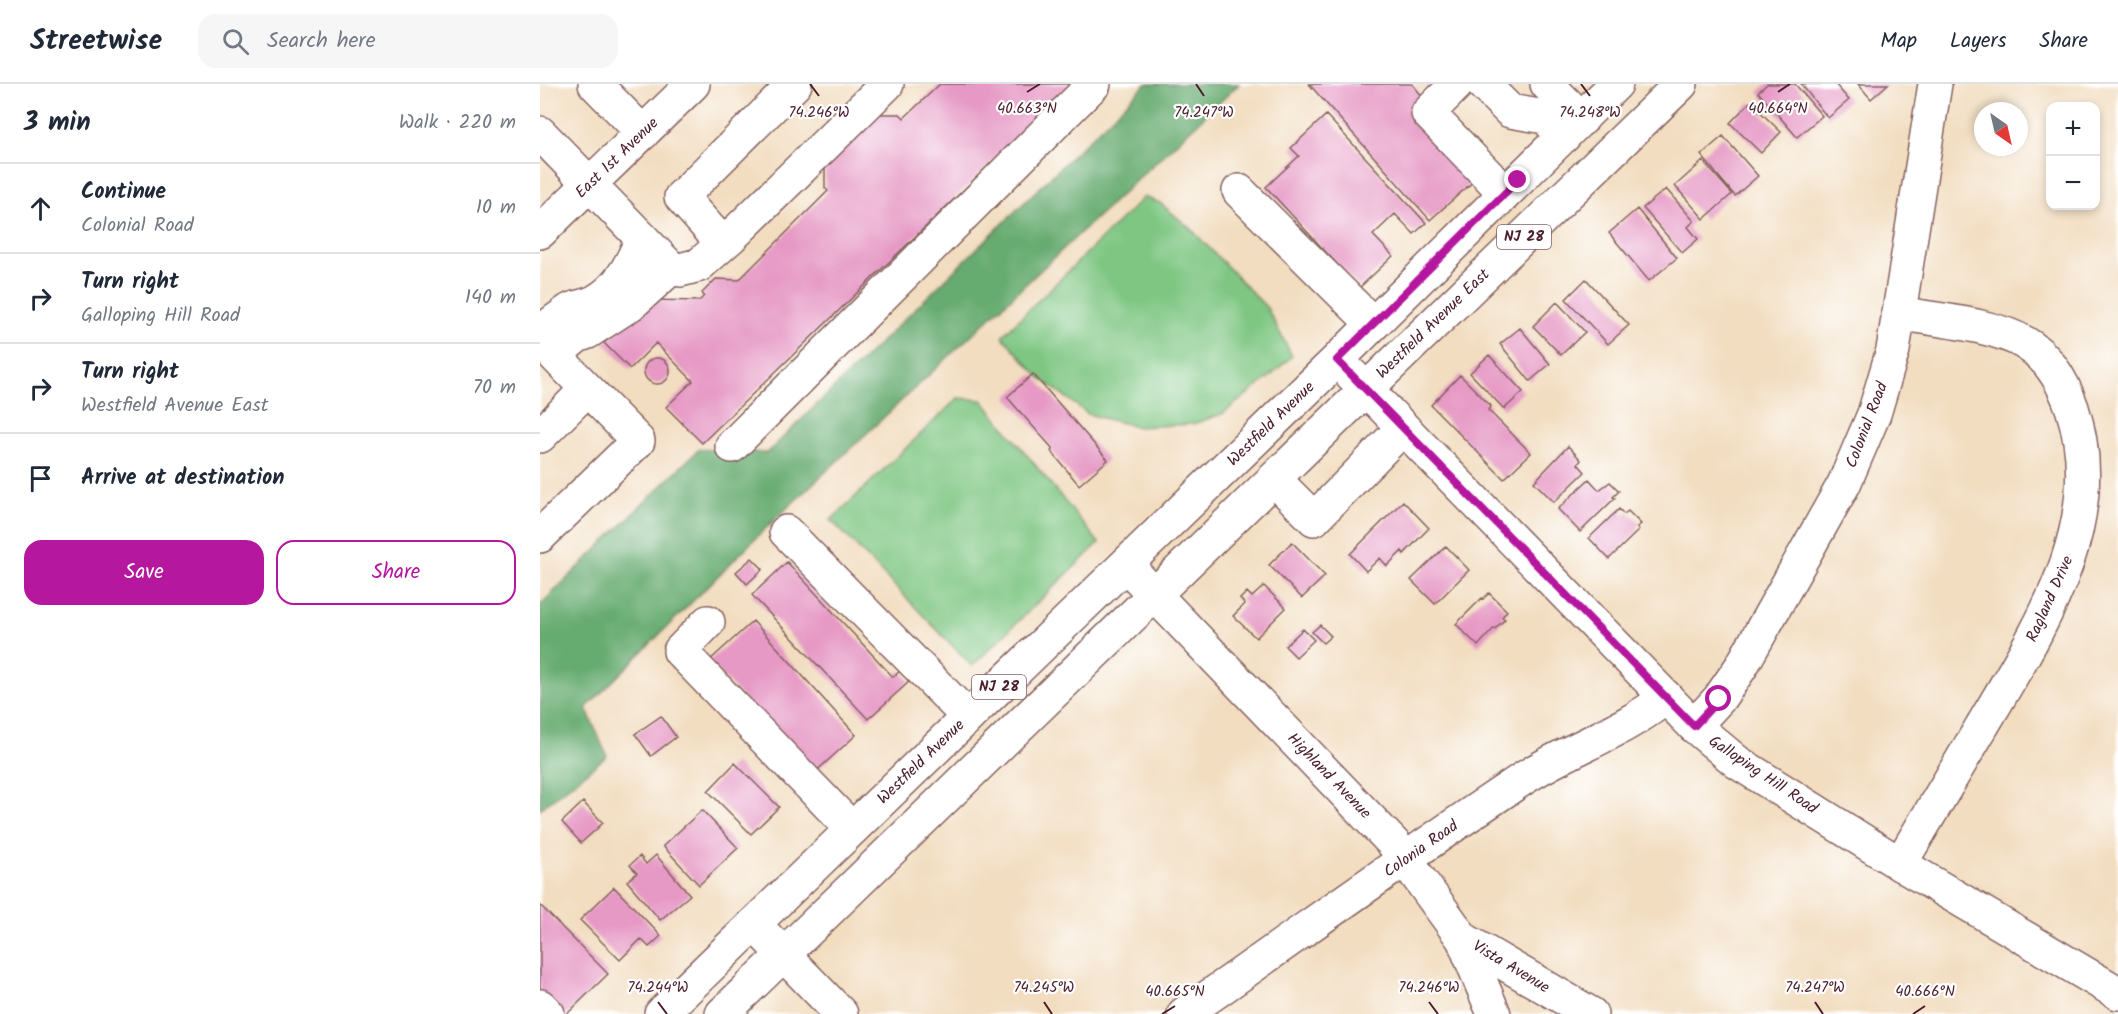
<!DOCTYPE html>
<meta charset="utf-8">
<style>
:root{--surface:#fff;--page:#f6f6f7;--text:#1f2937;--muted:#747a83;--line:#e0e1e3;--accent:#b5179e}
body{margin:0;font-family:Kalam,sans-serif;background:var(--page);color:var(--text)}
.controls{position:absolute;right:18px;top:18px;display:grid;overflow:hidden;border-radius:12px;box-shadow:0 3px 9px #0003}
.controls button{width:54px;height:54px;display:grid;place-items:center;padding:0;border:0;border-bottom:2px solid var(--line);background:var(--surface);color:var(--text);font:30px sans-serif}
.compass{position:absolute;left:1434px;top:18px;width:54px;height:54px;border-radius:50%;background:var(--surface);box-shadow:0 3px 9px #0003;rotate:146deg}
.stop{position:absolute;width:18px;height:18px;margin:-14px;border:4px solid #b5179e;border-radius:50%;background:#fff}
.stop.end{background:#b5179e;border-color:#fff;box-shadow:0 2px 6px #0008}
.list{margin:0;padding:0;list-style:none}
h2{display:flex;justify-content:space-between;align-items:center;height:78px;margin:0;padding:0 24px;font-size:26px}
h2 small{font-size:20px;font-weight:400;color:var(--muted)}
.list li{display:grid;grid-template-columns:39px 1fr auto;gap:18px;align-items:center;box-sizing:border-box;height:90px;padding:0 24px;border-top:2px solid var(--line)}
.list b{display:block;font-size:22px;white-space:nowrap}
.list p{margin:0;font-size:20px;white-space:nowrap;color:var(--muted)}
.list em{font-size:20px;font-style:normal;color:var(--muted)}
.actions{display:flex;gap:12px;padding:18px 24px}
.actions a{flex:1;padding:14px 0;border:2px solid var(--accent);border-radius:18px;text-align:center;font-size:21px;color:var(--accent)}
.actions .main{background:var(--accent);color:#fff}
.icon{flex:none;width:33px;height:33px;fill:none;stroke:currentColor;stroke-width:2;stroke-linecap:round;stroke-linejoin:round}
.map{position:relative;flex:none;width:1578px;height:930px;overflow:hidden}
header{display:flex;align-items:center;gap:36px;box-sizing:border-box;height:84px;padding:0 30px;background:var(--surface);border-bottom:2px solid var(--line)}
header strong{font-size:28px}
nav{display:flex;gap:33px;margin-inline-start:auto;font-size:21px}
.search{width:420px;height:54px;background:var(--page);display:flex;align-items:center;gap:15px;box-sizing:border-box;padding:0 21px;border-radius:18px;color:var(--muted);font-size:22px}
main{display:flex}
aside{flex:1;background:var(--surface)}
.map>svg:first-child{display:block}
.green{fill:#7ec682;stroke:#647256;stroke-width:1.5}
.forest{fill:#66ab70;stroke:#58654e;stroke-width:1.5}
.building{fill:#e699c5}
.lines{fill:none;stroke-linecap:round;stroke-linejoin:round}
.minor-casing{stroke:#85625f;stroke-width:36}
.major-casing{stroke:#85625f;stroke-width:36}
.minor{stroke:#fff;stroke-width:33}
.major{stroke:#fff;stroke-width:33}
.route{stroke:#b5179e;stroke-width:8}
.ticks{fill:none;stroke:#4a1f2b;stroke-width:2}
.labels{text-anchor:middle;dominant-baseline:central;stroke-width:4.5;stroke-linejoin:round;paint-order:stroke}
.shield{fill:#fff;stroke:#80626b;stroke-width:1.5}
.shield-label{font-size:15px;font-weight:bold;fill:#4a1f2b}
.street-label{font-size:16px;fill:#4a1f2b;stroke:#fff}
.ticks-label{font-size:15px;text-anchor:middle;fill:#4a1f2b;stroke:#fff;stroke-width:4.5;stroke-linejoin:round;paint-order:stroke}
</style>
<header>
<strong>Streetwise</strong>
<div class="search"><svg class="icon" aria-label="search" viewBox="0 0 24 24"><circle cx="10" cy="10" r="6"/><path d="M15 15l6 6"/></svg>Search here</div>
<nav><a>Map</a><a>Layers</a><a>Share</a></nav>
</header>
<main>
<aside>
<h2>3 min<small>Walk · 220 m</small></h2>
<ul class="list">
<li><svg class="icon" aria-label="ahead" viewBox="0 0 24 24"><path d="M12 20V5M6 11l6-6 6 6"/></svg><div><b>Continue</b><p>Colonial Road</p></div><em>10 m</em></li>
<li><svg class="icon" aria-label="right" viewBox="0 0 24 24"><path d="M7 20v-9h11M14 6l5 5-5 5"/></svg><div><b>Turn right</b><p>Galloping Hill Road</p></div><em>140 m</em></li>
<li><svg class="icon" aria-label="right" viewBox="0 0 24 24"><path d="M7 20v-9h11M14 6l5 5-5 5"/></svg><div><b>Turn right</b><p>Westfield Avenue East</p></div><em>70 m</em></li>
<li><svg class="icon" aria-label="arrive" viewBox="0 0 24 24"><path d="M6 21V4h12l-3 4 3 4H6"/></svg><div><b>Arrive at destination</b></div></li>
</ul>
<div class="actions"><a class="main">Save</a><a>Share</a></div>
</aside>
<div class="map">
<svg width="1578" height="930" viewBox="0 0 1578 930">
<rect width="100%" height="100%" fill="#fff"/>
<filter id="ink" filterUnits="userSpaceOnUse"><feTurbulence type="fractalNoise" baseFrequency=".0167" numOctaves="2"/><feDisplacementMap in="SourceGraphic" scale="12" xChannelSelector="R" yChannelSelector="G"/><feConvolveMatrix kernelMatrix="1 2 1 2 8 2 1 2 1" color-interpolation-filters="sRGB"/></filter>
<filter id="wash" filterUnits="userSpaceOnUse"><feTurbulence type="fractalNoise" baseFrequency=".008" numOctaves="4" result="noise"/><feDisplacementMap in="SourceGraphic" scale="24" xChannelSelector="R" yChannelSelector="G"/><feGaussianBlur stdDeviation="1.35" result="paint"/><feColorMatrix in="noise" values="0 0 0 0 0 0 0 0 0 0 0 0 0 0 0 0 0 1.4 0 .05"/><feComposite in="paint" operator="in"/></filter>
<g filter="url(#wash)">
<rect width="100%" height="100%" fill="#f2ddc0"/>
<path class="green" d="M 604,113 L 620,119 L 653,147 L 727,224 L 752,272 L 726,296 L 682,330 L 653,340 L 598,343 L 548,330 L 499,293 L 462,252 Z
M 418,314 L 442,316 L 559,459 L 432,582 L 291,436 Z"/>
<path class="forest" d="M 606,0 L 699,0 L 228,442 L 46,624 L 67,672 L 0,725 L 0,521 L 159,365 L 227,369 Z"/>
<g id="blocks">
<path class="building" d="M 400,0 L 533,0 L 162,359 L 126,323 L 153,297 L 116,259 L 90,285 L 64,259 L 109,216 L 159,217 L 164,212 L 162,209 L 176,195 L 199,196 L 288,107 L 285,104 L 285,82 L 338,30 L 360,30 L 364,34 Z
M 769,0 L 872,0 L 888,19 L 936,95 L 890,136 Z
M 1227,0 L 1255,0 L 1282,32 L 1257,53 L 1218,8 Z
M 1261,0 L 1295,0 L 1309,16 L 1288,34 Z
M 1318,0 L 1348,0 L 1331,15 Z
M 1210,18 L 1241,48 L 1221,69 L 1190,39 Z
M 786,31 L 886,139 L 874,150 L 855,130 L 833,151 L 853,172 L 819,204 L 726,103 L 759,72 L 751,64 Z
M 1183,52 L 1218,92 L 1195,112 L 1161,71 Z
M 1163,77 L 1192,110 L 1164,135 L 1135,102 Z
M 1126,105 L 1154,137 L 1148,143 L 1158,155 L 1142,169 L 1103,124 Z
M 1097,125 L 1137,174 L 1109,197 L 1069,149 Z
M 1046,195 L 1089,241 L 1068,260 L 1026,215 Z
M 1017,218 L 1045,248 L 1021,271 L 993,242 Z
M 980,244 L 1010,280 L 990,297 L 960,260 Z
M 949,271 L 983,308 L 964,325 L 930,289 Z
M104 287a13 13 0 1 1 26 0a13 13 0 1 1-26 0Z
M 493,290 L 568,376 L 539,401 L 511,367 L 513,365 L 467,313 Z
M 920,291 L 951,322 L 948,326 L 991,369 L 964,395 L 891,321 Z
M 1028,362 L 1041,376 L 1038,380 L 1045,388 L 1014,418 L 994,398 Z
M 1049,395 L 1059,406 L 1070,398 L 1079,407 L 1073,413 L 1075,414 L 1040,448 L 1018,425 Z
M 863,417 L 889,444 L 864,470 L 862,467 L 847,482 L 840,474 L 826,487 L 810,470 Z
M 1079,425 L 1084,430 L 1088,427 L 1101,440 L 1097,443 L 1099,446 L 1069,475 L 1049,454 Z
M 752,458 L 785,492 L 762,514 L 729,481 Z
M 906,462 L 929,486 L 895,520 L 871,496 Z
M 212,474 L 223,485 L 207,500 L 196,488 Z
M 247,478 L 353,593 L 360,587 L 370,597 L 328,635 L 212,511 Z
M 724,502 L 746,524 L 716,554 L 693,532 L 705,520 L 700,515 L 707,508 L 712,513 Z
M 949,509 L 967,527 L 962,533 L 965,535 L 955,545 L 954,544 L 938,562 L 916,540 L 942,514 L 943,515 Z
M 213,537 L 316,651 L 272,691 L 169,577 Z
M 780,541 L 791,552 L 783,559 L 772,548 Z
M 763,545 L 774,556 L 756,573 L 745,562 Z
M 121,632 L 136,653 L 111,672 L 95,650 Z
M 195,679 L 239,723 L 211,750 L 168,707 Z
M 43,718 L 63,739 L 41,759 L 22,738 Z
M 162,726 L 198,764 L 159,801 L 123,762 Z
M 116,771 L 150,811 L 120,836 L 87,797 L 97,789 L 90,781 L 100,772 L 106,780 Z
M 74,803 L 121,852 L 109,863 L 101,855 L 80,876 L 40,836 Z
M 0,821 L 68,890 L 27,930 L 22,930 L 0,908 Z"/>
</g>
</g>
<g filter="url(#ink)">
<use href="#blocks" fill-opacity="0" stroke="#85625f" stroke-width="1.5"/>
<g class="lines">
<g class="minor-casing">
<path id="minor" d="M 55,0 L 103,49
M 917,0 L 888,29 L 965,109
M 943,0 L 970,27 L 1005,33 L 1024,52
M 1007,0 L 1042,35
M 0,49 L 131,184 L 140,186 L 159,181 L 192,152 L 347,0
M 699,107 L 833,240
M 0,148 L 153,0
M 183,160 L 141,113 L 255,0
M 1358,229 C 1395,236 1453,240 1485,259 C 1509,273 1523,298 1532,324 C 1569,436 1503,539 1448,632 C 1419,681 1390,730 1360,780
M 0,248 C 10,241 20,233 30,226 C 38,222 48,222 56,217 C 80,204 93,178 102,154
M 0,352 L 47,305
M 192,362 L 554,0
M 734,395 L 774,435 L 863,344
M 246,448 L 428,633
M 0,452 L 98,357 L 14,271 L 37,252 L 48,248 L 91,220 L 131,184
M 586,481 L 854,760 L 923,855 L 954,930
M 168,538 L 140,567 L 312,745
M 1154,642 L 1179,615 L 1201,583 L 1304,400 L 1334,330 L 1353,266 L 1395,0
M 214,840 L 301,930
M 923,855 L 1051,930
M 0,922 L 8,930
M 644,930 C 758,851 869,770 984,694 C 1030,664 1084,648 1126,613"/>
</g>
<g class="major-casing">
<path id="major" d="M 811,290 L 1154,642 L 1197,678 L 1360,780 L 1578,909
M 121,930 L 797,276 L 1076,0
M 182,930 L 1141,0"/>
</g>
<use href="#minor" class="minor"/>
<use href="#major" class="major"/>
</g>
</g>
<g class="lines" filter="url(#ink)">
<path class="route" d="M 978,96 L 797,276 L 1154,642 L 1179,615"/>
</g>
<path class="ticks" d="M 270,0 L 279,12M 656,0 L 664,12M 1041,0 L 1050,12M 487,8 L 500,0M 1238,8 L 1250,0M 118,918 L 127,930M 504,918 L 512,930M 889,918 L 898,930M 1275,918 L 1283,930M 622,930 L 635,922M 1373,930 L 1385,922"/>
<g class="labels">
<g class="shield">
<rect x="957" y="141" width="54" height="24" rx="4.5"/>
<rect x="432" y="591" width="54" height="24" rx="4.5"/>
</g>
<g class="shield-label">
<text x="984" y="153">NJ 28</text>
<text x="459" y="603">NJ 28</text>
</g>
<g class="street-label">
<text transform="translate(77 74) rotate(-44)">East 1st Avenue</text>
<text transform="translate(893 240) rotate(-44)">Westfield Avenue East</text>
<text transform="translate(731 340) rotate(-44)">Westfield Avenue</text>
<text transform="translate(1327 341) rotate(-69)">Colonial Road</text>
<text transform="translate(1510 515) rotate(-66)">Ragland Drive</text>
<text transform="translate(381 678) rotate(-44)">Westfield Avenue</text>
<text transform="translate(1223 691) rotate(34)">Galloping Hill Road</text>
<text transform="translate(789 692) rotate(46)">Highland Avenue</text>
<text transform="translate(881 765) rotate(-35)">Colonia Road</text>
<text transform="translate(971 883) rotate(31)">Vista Avenue</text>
</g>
</g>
<g class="ticks-label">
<text x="487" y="29">40.663°N</text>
<text x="1238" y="29">40.664°N</text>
<text x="279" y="33">74.246°W</text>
<text x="664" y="33">74.247°W</text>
<text x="1050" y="33">74.248°W</text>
<text x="118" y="908">74.244°W</text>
<text x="504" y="908">74.245°W</text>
<text x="889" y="908">74.246°W</text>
<text x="1275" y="908">74.247°W</text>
<text x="635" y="912">40.665°N</text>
<text x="1385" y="912">40.666°N</text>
</g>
</svg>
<div class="controls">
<button>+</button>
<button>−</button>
</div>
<svg class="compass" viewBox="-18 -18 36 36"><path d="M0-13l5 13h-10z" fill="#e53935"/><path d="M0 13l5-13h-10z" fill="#747a83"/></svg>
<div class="stop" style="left:1179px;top:615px"></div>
<div class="stop end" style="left:978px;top:96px"></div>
</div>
</main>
